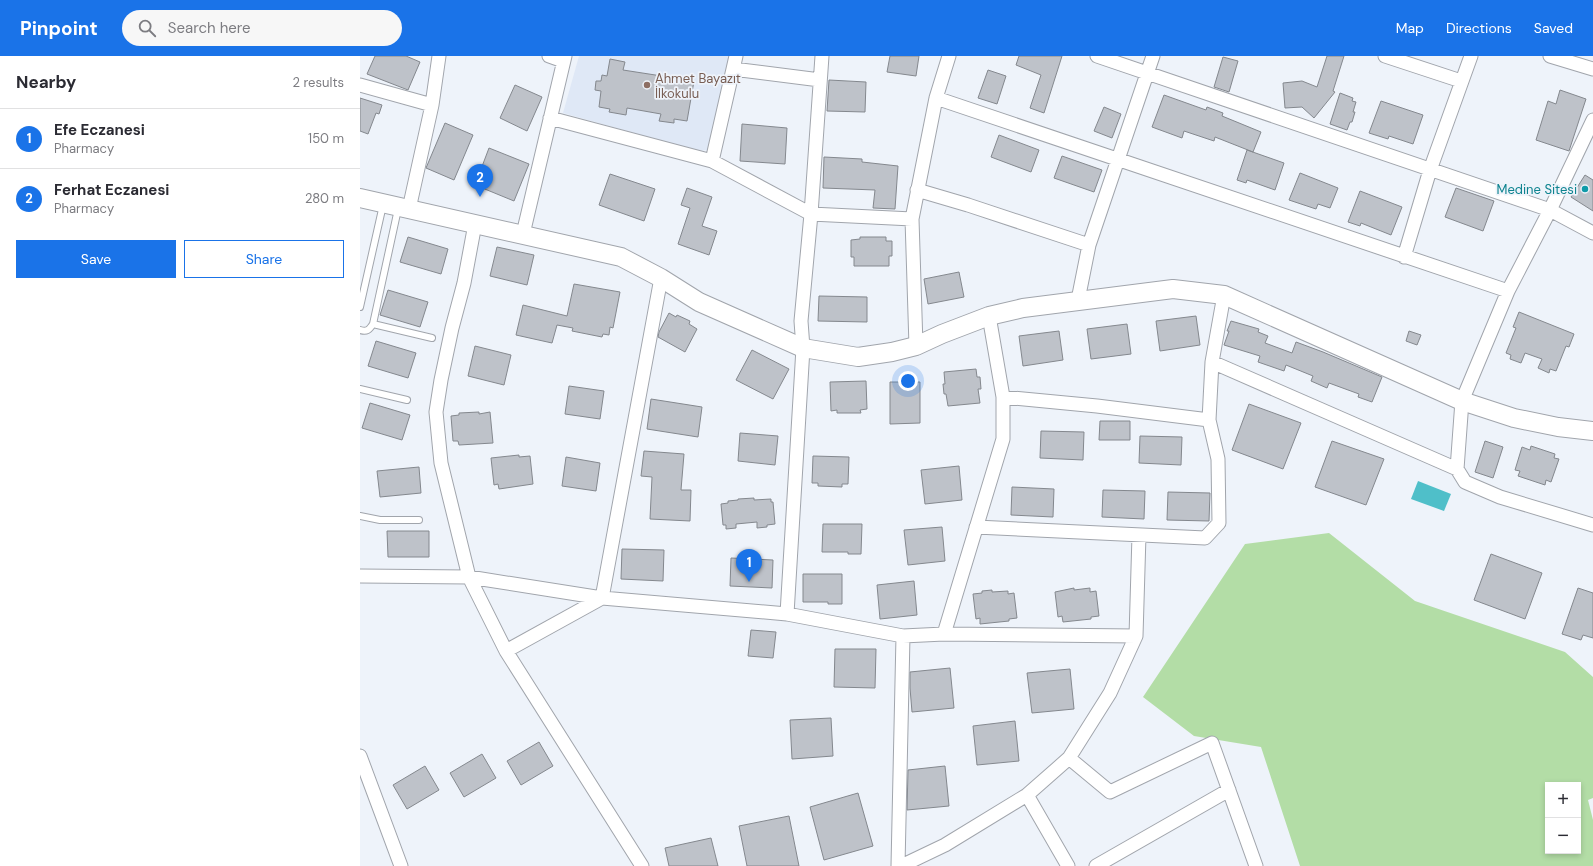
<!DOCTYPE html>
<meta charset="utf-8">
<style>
:root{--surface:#fff;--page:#f7f7f7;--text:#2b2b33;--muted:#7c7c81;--line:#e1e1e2;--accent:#1a73e8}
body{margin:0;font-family:"DM Sans",sans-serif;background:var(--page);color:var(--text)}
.controls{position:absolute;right:12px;bottom:12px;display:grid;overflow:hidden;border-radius:0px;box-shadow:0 2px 6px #0003}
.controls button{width:36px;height:36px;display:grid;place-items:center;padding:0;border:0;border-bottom:1px solid var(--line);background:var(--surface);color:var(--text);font:20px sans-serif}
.you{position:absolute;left:548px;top:325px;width:14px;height:14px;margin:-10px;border:3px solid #fff;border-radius:50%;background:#1a73e8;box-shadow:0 0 0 6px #1a73e833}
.badge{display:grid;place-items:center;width:26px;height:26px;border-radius:50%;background:var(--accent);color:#fff;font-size:13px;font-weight:700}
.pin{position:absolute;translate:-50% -33px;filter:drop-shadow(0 1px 2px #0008)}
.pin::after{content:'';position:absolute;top:21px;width:14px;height:12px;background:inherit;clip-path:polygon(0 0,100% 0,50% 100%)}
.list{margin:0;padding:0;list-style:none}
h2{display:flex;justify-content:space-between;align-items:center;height:52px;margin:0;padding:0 16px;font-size:17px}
h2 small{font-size:13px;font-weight:400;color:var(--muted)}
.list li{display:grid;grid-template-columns:26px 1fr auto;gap:12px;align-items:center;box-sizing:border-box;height:60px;padding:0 16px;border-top:1px solid var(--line)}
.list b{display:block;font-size:15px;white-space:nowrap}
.list p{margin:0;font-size:13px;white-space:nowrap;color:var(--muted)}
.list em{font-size:13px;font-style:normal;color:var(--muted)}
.actions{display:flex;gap:8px;padding:12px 16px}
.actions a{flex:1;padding:9px 0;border:1px solid var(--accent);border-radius:0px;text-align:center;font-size:14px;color:var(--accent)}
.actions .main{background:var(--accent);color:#fff}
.icon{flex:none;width:22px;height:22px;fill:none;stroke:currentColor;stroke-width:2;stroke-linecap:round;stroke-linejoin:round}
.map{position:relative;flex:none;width:1233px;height:810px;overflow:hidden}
header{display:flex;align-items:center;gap:24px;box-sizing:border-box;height:56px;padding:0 20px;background:var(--accent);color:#fff}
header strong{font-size:19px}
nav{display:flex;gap:22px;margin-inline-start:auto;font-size:14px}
.search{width:280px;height:36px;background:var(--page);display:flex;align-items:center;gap:10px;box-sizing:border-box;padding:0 14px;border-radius:22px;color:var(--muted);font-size:15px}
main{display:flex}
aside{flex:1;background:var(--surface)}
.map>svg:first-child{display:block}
.built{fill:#dfe8f6}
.green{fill:#b3dda6;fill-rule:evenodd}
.water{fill:#4fbfc9}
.building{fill:#bec2c9;stroke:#84888e}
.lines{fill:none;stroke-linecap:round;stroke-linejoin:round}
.lane-casing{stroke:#a1a5ac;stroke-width:8}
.street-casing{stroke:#a1a5ac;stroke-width:15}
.secondary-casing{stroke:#a1a5ac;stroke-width:20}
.lane{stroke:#fff;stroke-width:6}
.street{stroke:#fff;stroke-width:13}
.secondary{stroke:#fff;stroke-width:18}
.education-dot{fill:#8d6e63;stroke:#eef3fa;stroke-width:1.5}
.culture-dot{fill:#0f9aa8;stroke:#eef3fa;stroke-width:1.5}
.labels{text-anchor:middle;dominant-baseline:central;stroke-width:3.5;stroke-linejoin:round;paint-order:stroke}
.education-label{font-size:13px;fill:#785e54;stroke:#eef3fa;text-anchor:start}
.culture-label{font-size:13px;fill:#0d838f;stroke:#eef3fa;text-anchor:end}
</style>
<header>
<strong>Pinpoint</strong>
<div class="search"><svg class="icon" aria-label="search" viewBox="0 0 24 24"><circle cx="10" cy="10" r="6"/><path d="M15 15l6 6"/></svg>Search here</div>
<nav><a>Map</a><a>Directions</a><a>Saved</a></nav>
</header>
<main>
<aside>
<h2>Nearby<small>2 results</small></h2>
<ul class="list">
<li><span class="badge">1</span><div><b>Efe Eczanesi</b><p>Pharmacy</p></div><em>150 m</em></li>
<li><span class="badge">2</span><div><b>Ferhat Eczanesi</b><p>Pharmacy</p></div><em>280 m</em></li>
</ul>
<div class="actions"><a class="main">Save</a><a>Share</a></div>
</aside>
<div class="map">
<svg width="1233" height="810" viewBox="0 0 1233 810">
<rect width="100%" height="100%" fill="#eef3fa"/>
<path class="built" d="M 219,0 L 369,0 L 348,94 L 338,95 L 203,57 Z"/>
<path class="green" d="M 969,477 L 1055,545 L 1205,596 L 1233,621 L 1233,742 L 1228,744 L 1233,764 L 1233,810 L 940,810 L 901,691 L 834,680 L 783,641 L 885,488 ZM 1188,729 L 1218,729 L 1218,795 L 1188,795 Z"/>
<path class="water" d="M 1058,425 L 1091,438 L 1084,455 L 1051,443 Z"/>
<path class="building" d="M 15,0 L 46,0 L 60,6 L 48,34 L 7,18 Z
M 530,0 L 559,0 L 556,20 L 527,16 Z
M 659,0 L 702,0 L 684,57 L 670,52 L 681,19 L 656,9 Z
M 967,0 L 984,0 L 973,35 L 975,36 L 954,62 L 942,51 L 925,52 L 923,27 L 942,25 L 957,31 Z
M 863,1 L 878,5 L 869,36 L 854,31 Z
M 250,3 L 265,6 L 263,14 L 334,25 L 327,65 L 314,63 L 314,67 L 299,65 L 301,58 L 267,52 L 266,59 L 249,56 L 250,53 L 239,51 L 241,35 L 235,34 L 236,25 L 241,25 L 242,19 L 247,20 Z
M 628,14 L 646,20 L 637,48 L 618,42 Z
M 469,24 L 506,26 L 505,56 L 467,55 Z
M 155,29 L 182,41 L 167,75 L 140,62 Z
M 1200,34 L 1226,43 L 1209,95 L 1176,84 L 1188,45 L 1196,48 Z
M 980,37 L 993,42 L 992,45 L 996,46 L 993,56 L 995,56 L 992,66 L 990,66 L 987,74 L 970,68 Z
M 804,39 L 846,54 L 847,51 L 863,57 L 862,60 L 901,76 L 893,96 L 855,81 L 854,85 L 824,75 L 822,82 L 792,71 Z
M 0,42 L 22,49 L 19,58 L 16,57 L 8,78 L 0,75 Z
M 1021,45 L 1063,59 L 1053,88 L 1029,80 L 1028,83 L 1009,77 Z
M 744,51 L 761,58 L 752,82 L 734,75 Z
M 85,67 L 113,79 L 94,124 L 66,112 Z
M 382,68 L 427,72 L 425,108 L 380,105 Z
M 639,79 L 679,94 L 671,116 L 631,101 Z
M 129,92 L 169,108 L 154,145 L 115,129 Z
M 887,94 L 924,107 L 915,134 L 887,124 L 886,127 L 877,124 Z
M 702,100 L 742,114 L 734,136 L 694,122 Z
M 464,101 L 502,103 L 502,106 L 538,110 L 535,153 L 513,152 L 515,134 L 463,132 Z
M 940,117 L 978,132 L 970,152 L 958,148 L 956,153 L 929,144 Z
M 250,118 L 295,133 L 284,165 L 239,149 Z
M 1225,119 L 1233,124 L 1233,155 L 1211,141 Z
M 327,132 L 352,141 L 342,170 L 357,175 L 349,199 L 318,188 L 330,152 L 321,149 Z
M 1096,132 L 1134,145 L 1123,175 L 1085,161 Z
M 1000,135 L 1042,151 L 1031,179 L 1001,167 L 1000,170 L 988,166 Z
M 48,181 L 88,193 L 81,218 L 40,206 Z
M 500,181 L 526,181 L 526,185 L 532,185 L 532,200 L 529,200 L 529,210 L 494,210 L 494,201 L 491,201 L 491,184 L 500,183 Z
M 137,191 L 174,199 L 167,229 L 130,220 Z
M 599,216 L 604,241 L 568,248 L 564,223 Z
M 214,228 L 260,236 L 253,272 L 250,271 L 249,279 L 243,278 L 242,281 L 212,275 L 213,272 L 197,269 L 192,287 L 156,279 L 163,249 L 207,260 Z
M 28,234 L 68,246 L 60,271 L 20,259 Z
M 459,240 L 507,241 L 507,266 L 458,265 Z
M 1159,256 L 1214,278 L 1209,291 L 1206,290 L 1196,315 L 1190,313 L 1189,317 L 1178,312 L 1182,303 L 1165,297 L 1161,307 L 1150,303 L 1151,299 L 1146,297 L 1156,272 L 1153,271 Z
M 309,257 L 316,261 L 317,259 L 330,265 L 329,268 L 337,273 L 325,296 L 298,281 L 299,276 Z
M 836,260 L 840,289 L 800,295 L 796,265 Z
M 871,265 L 899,273 L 898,276 L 908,280 L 905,287 L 932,297 L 936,286 L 963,296 L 1022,321 L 1012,346 L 998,341 L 999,338 L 969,327 L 967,332 L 951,325 L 953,320 L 926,309 L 924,315 L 898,306 L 900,300 L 864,289 L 869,275 L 867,275 Z
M 767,268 L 771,298 L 731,303 L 727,273 Z
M 699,275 L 703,304 L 663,310 L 659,280 Z
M 1049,275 L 1061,279 L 1057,289 L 1046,285 Z
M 16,285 L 56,297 L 48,322 L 8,310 Z
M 115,290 L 151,299 L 144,329 L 108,320 Z
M 392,294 L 429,313 L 413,343 L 376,324 Z
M 616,313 L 617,321 L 620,321 L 621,333 L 618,333 L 620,347 L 588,350 L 586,338 L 584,338 L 583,328 L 585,328 L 584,316 Z
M 506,325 L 507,353 L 500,354 L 501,357 L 477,357 L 477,354 L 471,355 L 470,326 Z
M 530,326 L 560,326 L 560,367 L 530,368 Z
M 209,330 L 244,335 L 240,363 L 205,358 Z
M 291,343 L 342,351 L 338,381 L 287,373 Z
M 10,347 L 50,359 L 42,384 L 2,372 Z
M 889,348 L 941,367 L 923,413 L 872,394 Z
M 119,356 L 119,358 L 130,356 L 133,387 L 99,389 L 98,385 L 93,385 L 91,360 L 99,359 L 99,357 Z
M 740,365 L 770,365 L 770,384 L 739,384 Z
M 681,375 L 724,376 L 723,404 L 680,402 Z
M 380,377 L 418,380 L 415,409 L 378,405 Z
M 780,380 L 822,381 L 821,409 L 779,407 Z
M 972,385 L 1024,403 L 1006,449 L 955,431 Z
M 1125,385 L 1143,391 L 1133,422 L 1115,416 Z
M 1171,390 L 1195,398 L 1194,402 L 1199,403 L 1191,426 L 1186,424 L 1185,429 L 1158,420 L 1160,415 L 1155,414 L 1162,391 L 1170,394 Z
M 284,395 L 324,398 L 321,434 L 331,434 L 330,465 L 290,463 L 292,421 L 281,420 Z
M 159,399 L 159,401 L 170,400 L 173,428 L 139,433 L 138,428 L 134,429 L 131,402 Z
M 453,400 L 489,401 L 488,428 L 482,428 L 482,431 L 458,430 L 458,427 L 452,427 Z
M 206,401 L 240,407 L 236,435 L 202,430 Z
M 599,410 L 602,444 L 565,448 L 561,414 Z
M 59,411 L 61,437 L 20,441 L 17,415 Z
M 652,431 L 694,433 L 693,461 L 651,459 Z
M 743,434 L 785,435 L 784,463 L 742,461 Z
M 808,436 L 850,437 L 849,465 L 807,464 Z
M 394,442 L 394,444 L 411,443 L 411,446 L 413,446 L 415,468 L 407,469 L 407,471 L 397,472 L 397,466 L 376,468 L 376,472 L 366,473 L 366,469 L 363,469 L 361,448 L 368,447 L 368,445 L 378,444 L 378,443 Z
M 463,468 L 502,468 L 501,498 L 488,498 L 488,496 L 462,496 Z
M 582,471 L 585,505 L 548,509 L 544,474 Z
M 27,475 L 69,475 L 69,501 L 28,501 Z
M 262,493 L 304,494 L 303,525 L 261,523 Z
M 1131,498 L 1182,517 L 1165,563 L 1114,544 Z
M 371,502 L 413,504 L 412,532 L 370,530 Z
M 443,518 L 482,518 L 482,548 L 468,548 L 468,546 L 443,546 Z
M 554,525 L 557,559 L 520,563 L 517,529 Z
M 714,532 L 714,534 L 730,532 L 730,536 L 736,535 L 739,560 L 731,561 L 731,563 L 703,566 L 702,560 L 698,561 L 695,536 Z
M 1218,532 L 1233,537 L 1233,582 L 1223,579 L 1221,584 L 1202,578 Z
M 632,534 L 632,536 L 648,535 L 648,538 L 654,537 L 657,562 L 649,563 L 649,565 L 620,568 L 620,562 L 616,563 L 613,538 L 622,537 L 622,535 Z
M 391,574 L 416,576 L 413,602 L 388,600 Z
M 475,593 L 516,593 L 515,632 L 474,631 Z
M 590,612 L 594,652 L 552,656 L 550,632 L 550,616 Z
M 710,613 L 714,653 L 672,657 L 667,617 Z
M 471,662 L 473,700 L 432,703 L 430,664 Z
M 655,665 L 659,705 L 617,709 L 613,670 Z
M 179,686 L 193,710 L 161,729 L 147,705 Z
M 122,698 L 136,722 L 104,741 L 90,717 Z
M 65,710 L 79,734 L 47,753 L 33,729 Z
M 585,710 L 589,750 L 547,754 L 548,714 Z
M 498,737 L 513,790 L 464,804 L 450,751 Z
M 429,760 L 439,810 L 387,810 L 379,770 Z
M 351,782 L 358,810 L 309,810 L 305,792 Z"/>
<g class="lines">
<g class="lane-casing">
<path id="lane" d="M 0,251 L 23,149
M 13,268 L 72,282
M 0,274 C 7,276 9,274 13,268 L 38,153
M 0,333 L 47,344
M 0,460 L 20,464 L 59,464"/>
</g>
<g class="street-casing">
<path id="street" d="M 189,0 L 203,5
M 737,0 L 1190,154 L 1233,177
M 1025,0 L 1101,25
M 1190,0 L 1233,13
M 373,13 L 460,24
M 0,29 L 72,49
M 576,42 L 1148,235
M 190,62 L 352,105 L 451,158 L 552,163
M 1233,64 L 1190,154 L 1148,235 L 1102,345 L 1097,413 L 1105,426 L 1140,441 L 1233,469
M 352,105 L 376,0
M 557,134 L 608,149 L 729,189
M 49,153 L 72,49 L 79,0
M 115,168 L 104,227 L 92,272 L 81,324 L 76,356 L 81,407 L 109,521 L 146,595 L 282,810
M 163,178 L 205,0
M 1044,201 L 1070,114 L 1111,0
M 718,244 L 729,189 L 793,0
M 556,290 L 552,163 L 576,42 L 589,0
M 852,306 L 1097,413
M 643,341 L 737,350 L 849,364
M 616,471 L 845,482 L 859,467 L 858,403 L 849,364 L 852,306 L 864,239
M 0,520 L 109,521 L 242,542 L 427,558 L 543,580 L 584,578 L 776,580
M 427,558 L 443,292 L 441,265 L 451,158 L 462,0
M 584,578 L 643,383 L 643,341 L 629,260
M 146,595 L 242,542 L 301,222
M 0,700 L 41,810
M 709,702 L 750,736 L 852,687 L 896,810
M 667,739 L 708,810
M 538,810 L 543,580
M 541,810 L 585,789 L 667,739 L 709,702 L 750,637 L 776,580 L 779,479
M 736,810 L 869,734"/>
</g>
<g class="secondary-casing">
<path id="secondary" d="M 0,142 L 261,201 L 301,222 L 339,246 L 443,292 L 498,301 L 532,296 L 556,290 L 582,278 L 629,260 L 663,252 L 813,233 L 864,239 L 1102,345 L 1154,362 L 1198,371 L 1233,375"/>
</g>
<use href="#lane" class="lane"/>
<use href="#street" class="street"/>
<use href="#secondary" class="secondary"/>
</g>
<circle class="education-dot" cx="287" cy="29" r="4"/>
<circle class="culture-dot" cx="1225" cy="133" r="4"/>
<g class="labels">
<g class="education-label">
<text x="295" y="22">Ahmet Bayazıt<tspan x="295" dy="15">İlkokulu</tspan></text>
</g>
<g class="culture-label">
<text x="1217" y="133">Medine Sitesi</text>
</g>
</g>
</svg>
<div class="controls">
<button>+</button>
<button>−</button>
</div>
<div class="you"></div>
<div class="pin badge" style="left:389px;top:526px">1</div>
<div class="pin badge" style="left:120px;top:141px">2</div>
</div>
</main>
